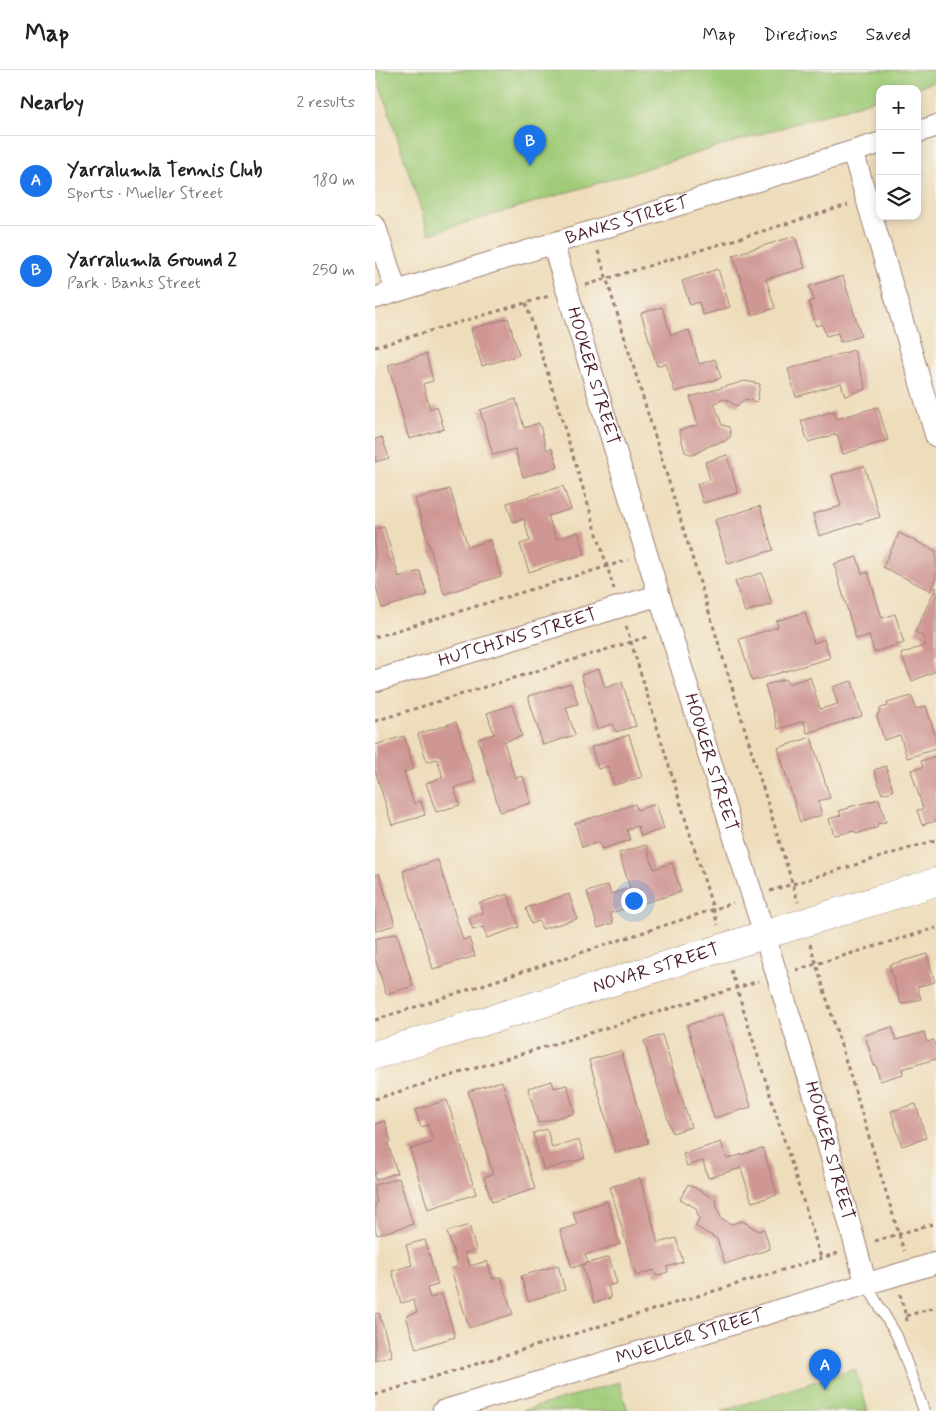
<!DOCTYPE html>
<meta charset="utf-8">
<style>
:root{--surface:#fff;--page:#f6f6f6;--text:#222;--muted:#767676;--line:#e0e0e0;--accent:#1a73e8}
body{margin:0;font-family:Mynerve,sans-serif;background:var(--page);color:var(--text)}
.controls{position:absolute;right:15px;top:15px;display:grid;overflow:hidden;border-radius:10px;box-shadow:0 2px 8px #0003}
.controls button{width:45px;height:45px;display:grid;place-items:center;padding:0;border:0;border-bottom:1px solid var(--line);background:var(--surface);color:var(--text);font:25px sans-serif}
.you{position:absolute;left:258px;top:830px;width:18px;height:18px;margin:-12px;border:4px solid #fff;border-radius:50%;background:#1a73e8;box-shadow:0 0 0 8px #1a73e833}
.badge{display:grid;place-items:center;width:32px;height:32px;border-radius:50%;background:var(--accent);color:#fff;font-size:16px;font-weight:700}
.pin{position:absolute;translate:-50% -41px;filter:drop-shadow(0 1px 2px #0008)}
.pin::after{content:'';position:absolute;top:26px;width:18px;height:15px;background:inherit;clip-path:polygon(0 0,100% 0,50% 100%)}
.list{margin:0;padding:0;list-style:none}
h2{display:flex;justify-content:space-between;align-items:center;height:65px;margin:0;padding:0 20px;font-size:21px}
h2 small{font-size:16px;font-weight:400;color:var(--muted)}
.list li{display:grid;grid-template-columns:32px 1fr auto;gap:15px;align-items:center;box-sizing:border-box;height:90px;padding:0 20px;border-top:1px solid var(--line)}
.list b{display:block;font-size:19px;white-space:nowrap}
.list p{margin:0;font-size:16px;white-space:nowrap;color:var(--muted)}
.list em{font-size:16px;font-style:normal;color:var(--muted)}
.icon{flex:none;width:28px;height:28px;fill:none;stroke:currentColor;stroke-width:2;stroke-linecap:round;stroke-linejoin:round}
.map{position:relative;flex:none;width:561px;height:1341px;overflow:hidden}
header{display:flex;align-items:center;gap:30px;box-sizing:border-box;height:70px;padding:0 25px;background:var(--surface);border-bottom:1px solid var(--line)}
header strong{font-size:24px}
nav{display:flex;gap:28px;margin-inline-start:auto;font-size:18px}
main{display:flex}
aside{flex:1;background:var(--surface)}
.map>svg:first-child{display:block}
.green{fill:#a0cc79;stroke:#757652}
.building{fill:#cf9794}
.lines{fill:none;stroke-linecap:round;stroke-linejoin:round}
.lane-casing{stroke:#9c7e73;stroke-width:12}
.street-casing{stroke:#9c7e73;stroke-width:23}
.secondary-casing{stroke:#9c7e73;stroke-width:29}
.path{stroke:#9c7e73;stroke-width:3;stroke-dasharray:4 4;stroke-linecap:butt}
.lane{stroke:#fff;stroke-width:10}
.street{stroke:#fff;stroke-width:21}
.secondary{stroke:#fff;stroke-width:28}
.labels{text-anchor:middle;dominant-baseline:central;stroke-width:5;stroke-linejoin:round;paint-order:stroke}
.street-label{font-size:18px;fill:#4a1f2b;stroke:#f7f3e8}
</style>
<header>
<strong>Map</strong>
<nav><a>Map</a><a>Directions</a><a>Saved</a></nav>
</header>
<main>
<aside>
<h2>Nearby<small>2 results</small></h2>
<ul class="list">
<li><span class="badge">A</span><div><b>Yarralumla Tennis Club</b><p>Sports · Mueller Street</p></div><em>180 m</em></li>
<li><span class="badge">B</span><div><b>Yarralumla Ground 2</b><p>Park · Banks Street</p></div><em>250 m</em></li>
</ul>
</aside>
<div class="map">
<svg width="561" height="1341" viewBox="0 0 561 1341">
<rect width="100%" height="100%" fill="#f7f3e8"/>
<filter id="ink" filterUnits="userSpaceOnUse"><feTurbulence type="fractalNoise" baseFrequency=".02" numOctaves="2"/><feDisplacementMap in="SourceGraphic" scale="10" xChannelSelector="R" yChannelSelector="G"/><feConvolveMatrix kernelMatrix="1 2 1 2 8 2 1 2 1" color-interpolation-filters="sRGB"/></filter>
<filter id="wash" filterUnits="userSpaceOnUse"><feTurbulence type="fractalNoise" baseFrequency=".0096" numOctaves="4" result="noise"/><feDisplacementMap in="SourceGraphic" scale="20" xChannelSelector="R" yChannelSelector="G"/><feGaussianBlur stdDeviation="1.12" result="paint"/><feColorMatrix in="noise" values="0 0 0 0 0 0 0 0 0 0 0 0 0 0 0 0 0 1.4 0 .05"/><feComposite in="paint" operator="in"/></filter>
<g filter="url(#wash)">
<rect width="100%" height="100%" fill="#edb"/>
<path class="green" d="M 0,0 L 561,0 L 561,11 L 537,19 L 505,19 L 505,28 L 54,164 Z
M 480,1299 L 493,1341 L 347,1341 Z
M 244,1312 L 253,1341 L 147,1341 Z"/>
<g id="blocks">
<path class="building" d="M 420,166 L 430,198 L 391,209 L 400,238 L 377,245 L 358,185 Z
M 343,199 L 355,237 L 328,245 L 324,232 L 315,235 L 307,211 Z
M 468,206 L 486,266 L 465,272 L 463,263 L 451,266 L 447,254 L 441,256 L 434,232 L 439,230 L 434,216 Z
M 287,237 L 296,265 L 314,260 L 324,294 L 340,289 L 346,308 L 300,322 L 291,293 L 282,296 L 266,243 Z
M 133,248 L 144,285 L 107,296 L 96,259 Z
M 479,280 L 491,319 L 470,326 L 466,313 L 421,327 L 413,299 Z
M 51,284 L 58,311 L 48,314 L 55,339 L 62,336 L 69,359 L 34,369 L 13,295 Z
M 370,311 L 385,314 L 382,332 L 370,329 L 362,336 L 350,329 L 339,333 L 347,355 L 354,357 L 356,366 L 350,371 L 334,376 L 318,385 L 310,382 L 304,360 L 323,355 L 315,327 Z
M 141,329 L 149,358 L 164,353 L 172,380 L 177,378 L 183,397 L 148,407 L 140,379 L 118,385 L 105,340 Z
M 503,337 L 513,370 L 468,384 L 462,364 L 433,372 L 426,351 L 459,341 L 461,349 Z
M 7,367 L 14,388 L 0,392 L 0,369 Z
M 352,385 L 363,423 L 328,433 L 322,414 L 335,410 L 330,392 Z
M 489,396 L 505,447 L 444,466 L 438,444 L 466,436 L 457,405 Z
M 188,416 L 196,439 L 173,446 L 181,469 L 203,462 L 210,484 L 154,502 L 145,474 L 155,471 L 149,449 L 138,452 L 132,433 Z
M 75,419 L 93,477 L 115,470 L 126,506 L 69,524 L 40,429 Z
M 385,436 L 398,480 L 353,494 L 340,450 Z
M 9,457 L 24,507 L 45,501 L 52,525 L 7,538 L 0,513 L 0,459 Z
M 524,463 L 561,481 L 561,510 L 556,521 L 508,497 Z
M 482,487 L 487,504 L 493,502 L 507,548 L 520,544 L 529,573 L 499,582 L 494,565 L 481,569 L 459,494 Z
M 387,503 L 397,534 L 370,542 L 360,511 Z
M 561,517 L 561,601 L 537,611 L 526,584 L 551,575 L 547,565 L 540,562 Z
M 430,542 L 439,573 L 449,569 L 455,588 L 377,611 L 364,569 L 403,557 L 401,551 Z
M 224,599 L 230,618 L 247,612 L 261,656 L 241,662 L 238,654 L 222,659 L 206,605 Z
M 435,607 L 445,639 L 463,634 L 457,617 L 477,611 L 487,646 L 432,663 L 429,651 L 403,659 L 390,615 L 411,609 L 413,614 Z
M 196,613 L 203,634 L 191,637 L 200,665 L 168,675 L 153,626 Z
M 537,626 L 541,639 L 551,636 L 561,668 L 561,679 L 532,688 L 525,665 L 509,670 L 502,646 L 506,638 L 513,636 L 512,633 Z
M 137,635 L 147,666 L 129,672 L 140,708 L 148,706 L 156,733 L 125,742 L 103,669 L 119,664 L 112,643 Z
M 81,652 L 100,711 L 79,718 L 85,735 L 61,742 L 51,713 L 68,707 L 62,689 L 52,692 L 43,664 Z
M 254,665 L 267,707 L 239,715 L 233,696 L 223,699 L 216,677 Z
M 29,666 L 39,699 L 29,702 L 39,734 L 46,731 L 50,745 L 17,755 L 0,700 L 0,675 Z
M 436,667 L 455,728 L 443,731 L 447,745 L 425,752 L 403,678 Z
M 561,686 L 561,751 L 547,755 L 542,740 L 548,739 L 536,700 L 548,697 L 546,691 Z
M 511,696 L 518,721 L 507,724 L 499,700 Z
M 504,729 L 511,752 L 502,754 L 503,757 L 481,764 L 480,761 L 459,765 L 454,749 L 466,745 L 464,741 L 474,738 L 474,737 Z
M 260,734 L 262,740 L 281,734 L 289,759 L 266,766 L 263,756 L 252,760 L 255,770 L 227,779 L 224,772 L 207,777 L 200,753 Z
M 271,775 L 279,799 L 297,793 L 306,822 L 235,843 L 238,853 L 223,858 L 212,822 L 233,815 L 236,824 L 255,818 L 244,783 Z
M 63,790 L 88,870 L 94,868 L 100,886 L 58,899 L 28,801 Z
M 4,803 L 20,855 L 0,861 L 0,805 Z
M 133,824 L 144,857 L 112,868 L 108,857 L 98,860 L 94,848 L 108,843 L 104,833 Z
M 194,824 L 202,849 L 167,859 L 164,851 L 156,854 L 151,838 Z
M 22,863 L 38,916 L 11,924 L 0,888 L 0,869 Z
M 552,884 L 560,912 L 542,917 L 546,929 L 526,934 L 514,895 Z
M 348,944 L 376,1037 L 339,1048 L 312,955 Z
M 517,957 L 521,970 L 549,962 L 552,972 L 559,970 L 561,977 L 561,989 L 527,999 L 528,1004 L 505,1011 L 501,995 L 499,996 L 490,965 Z
M 287,965 L 316,1057 L 297,1063 L 269,971 Z
M 246,981 L 273,1073 L 241,1083 L 214,990 Z
M 127,1011 L 160,1119 L 117,1132 L 109,1107 L 118,1104 L 93,1021 Z
M 177,1011 L 179,1018 L 192,1015 L 200,1043 L 163,1053 L 153,1018 Z
M 72,1030 L 101,1124 L 53,1139 L 35,1079 L 58,1072 L 53,1055 L 46,1057 L 40,1040 Z
M 541,1034 L 551,1068 L 527,1076 L 516,1041 Z
M 10,1051 L 16,1072 L 13,1073 L 22,1103 L 0,1110 L 0,1054 Z
M 172,1059 L 177,1078 L 204,1070 L 210,1088 L 169,1100 L 158,1063 Z
M 346,1072 L 352,1089 L 388,1078 L 402,1125 L 377,1132 L 366,1098 L 333,1108 L 328,1091 L 312,1096 L 308,1084 Z
M 24,1108 L 38,1154 L 2,1165 L 0,1158 L 0,1133 L 2,1133 L 0,1125 L 0,1115 Z
M 265,1108 L 283,1173 L 301,1168 L 308,1192 L 292,1197 L 293,1202 L 281,1206 L 279,1200 L 261,1206 L 235,1117 Z
M 313,1114 L 340,1129 L 346,1148 L 356,1154 L 367,1151 L 384,1161 L 389,1159 L 395,1179 L 350,1194 L 342,1169 L 320,1156 L 324,1149 L 321,1138 L 305,1129 Z
M 232,1131 L 245,1174 L 210,1185 L 213,1193 L 197,1198 L 185,1160 L 202,1155 L 198,1142 Z
M 94,1155 L 101,1180 L 90,1183 L 95,1196 L 112,1191 L 118,1209 L 126,1207 L 138,1244 L 94,1258 L 76,1199 L 83,1196 L 72,1162 Z
M 50,1170 L 63,1215 L 52,1218 L 55,1228 L 67,1224 L 80,1267 L 41,1279 L 31,1246 L 42,1242 L 38,1230 L 26,1233 L 17,1201 L 37,1195 L 31,1175 Z
M 234,1187 L 242,1213 L 233,1216 L 236,1228 L 219,1233 L 207,1195 Z
M 183,1195 L 190,1220 L 153,1231 L 146,1206 Z
M 4,1243 L 17,1286 L 0,1291 L 0,1244 Z"/>
</g>
</g>
<g filter="url(#ink)">
<use href="#blocks" fill-opacity="0" stroke="#9c7e73" stroke-width="1"/>
<g class="lines">
<g class="lane-casing">
<path id="lane" d="M 491,1214 L 522,1266 L 549,1341"/>
</g>
<g class="street-casing">
<g id="street">
<path d="M 542,62 L 561,56"/>
<path d="M 478,82 L 561,366"/>
<path d="M 0,156 L 21,221"/>
<path id="s1" d="M 178,174 L 284,525 L 441,1031 L 491,1214"/>
<path id="s2" d="M 0,228 L 505,73"/>
<path id="s3" d="M 0,611 L 284,525"/>
<path id="s4" d="M 68,1341 L 561,1193"/>
</g>
</g>
<g class="secondary-casing">
<g id="secondary">
<path id="s5" d="M 0,985 L 561,812"/>
</g>
</g>
<path class="path" d="M 223,181 L 423,832
M 211,215 L 473,135
M 151,233 L 239,519
M 0,277 L 174,226
M 251,556 L 343,855
M 0,567 L 253,490
M 0,651 L 275,566
M 395,821 L 561,770
M 435,874 L 529,1181
M 356,900 L 446,1188
M 421,900 L 561,858
M 0,950 L 358,833
M 0,1029 L 384,911
M 500,1171 L 561,1153
M 525,1224 L 533,1254
M 531,1246 L 561,1237
M 0,1325 L 463,1183"/>
<use href="#lane" class="lane"/>
<use href="#street" class="street"/>
<use href="#secondary" class="secondary"/>
</g>
</g>
<g class="labels">
<g class="street-label">
<text stroke="none"><textPath href="#s2" startOffset="264">BANKS STREET</textPath></text>
<text stroke="none"><textPath href="#s1" startOffset="138">HOOKER STREET</textPath></text>
<text stroke="none"><textPath href="#s3" startOffset="149">HUTCHINS STREET</textPath></text>
<text stroke="none"><textPath href="#s1" startOffset="542">HOOKER STREET</textPath></text>
<text stroke="none"><textPath href="#s5" startOffset="294">NOVAR STREET</textPath></text>
<text stroke="none"><textPath href="#s1" startOffset="948">HOOKER STREET</textPath></text>
<text stroke="none"><textPath href="#s4" startOffset="258">MUELLER STREET</textPath></text>
</g>
</g>
</svg>
<div class="controls">
<button>+</button>
<button>−</button>
<button><svg class="icon" aria-label="layers" viewBox="0 0 24 24"><path d="M12 4l9 5-9 5-9-5zM3 14l9 5 9-5"/></svg></button>
</div>
<div class="you"></div>
<div class="pin badge" style="left:450px;top:1320px">A</div>
<div class="pin badge" style="left:155px;top:96px">B</div>
</div>
</main>
